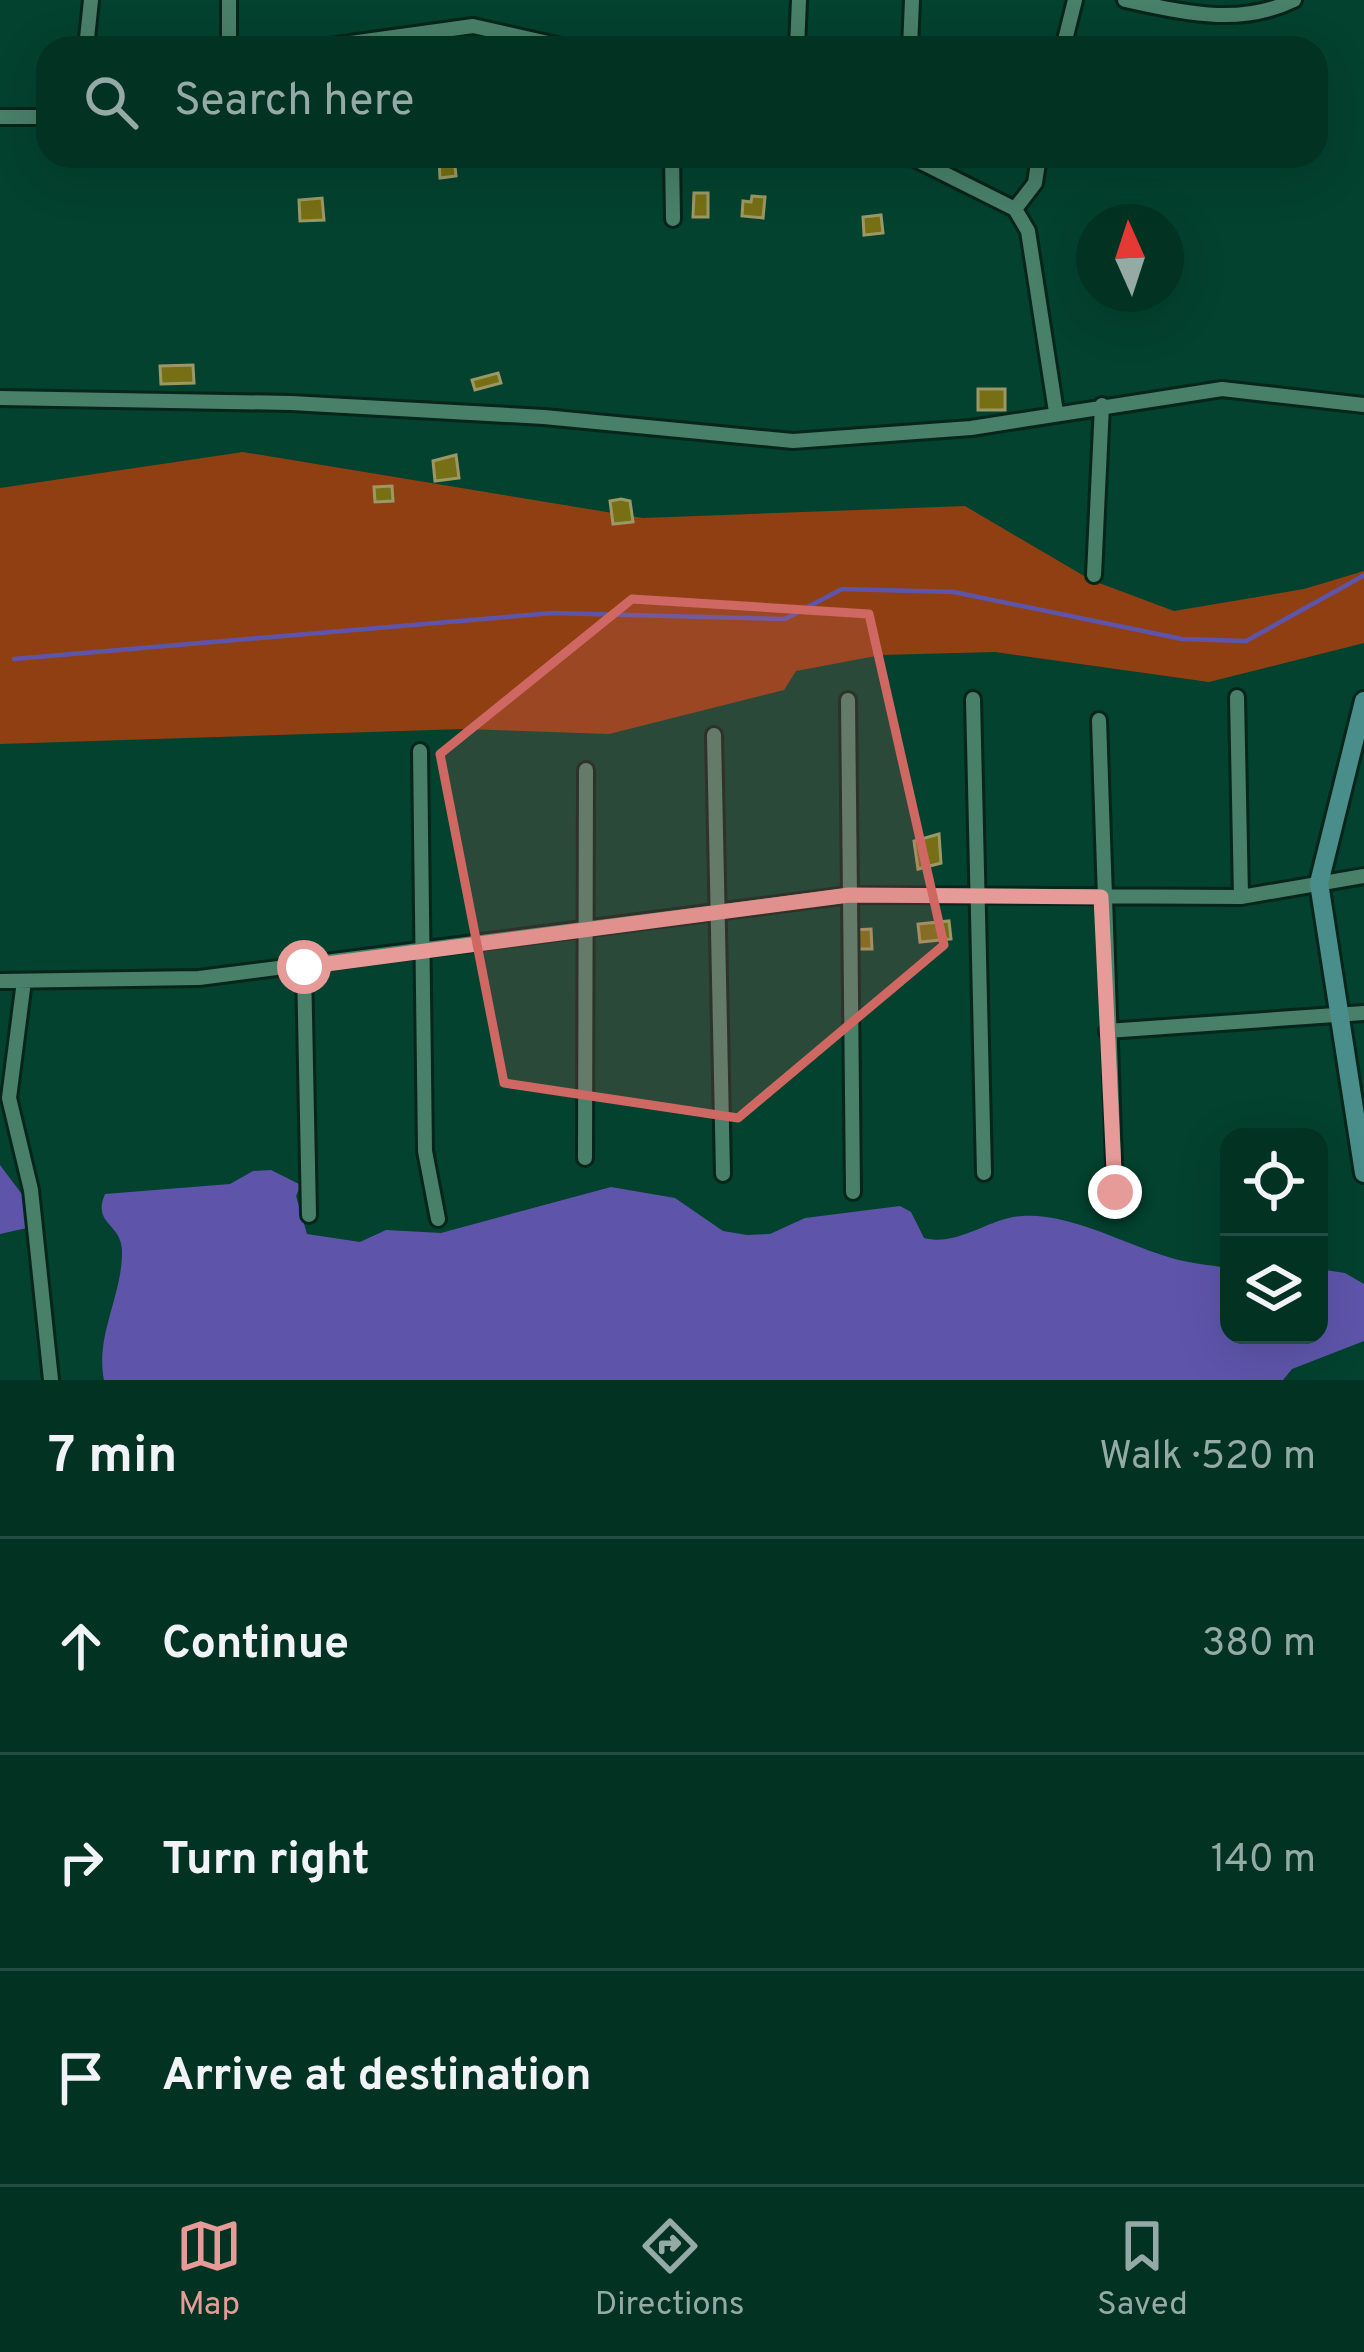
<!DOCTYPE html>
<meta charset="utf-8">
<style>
:root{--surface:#023222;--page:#103e2f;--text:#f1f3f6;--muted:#96aaa5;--line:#234d40;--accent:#e69b98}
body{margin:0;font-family:Overpass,sans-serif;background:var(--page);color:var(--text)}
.controls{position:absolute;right:36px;bottom:36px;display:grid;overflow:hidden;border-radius:24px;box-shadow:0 12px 48px #0002}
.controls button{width:108px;height:108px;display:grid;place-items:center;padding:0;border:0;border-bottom:3px solid var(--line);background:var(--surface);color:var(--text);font:60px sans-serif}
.compass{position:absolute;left:1076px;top:204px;width:108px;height:108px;border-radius:50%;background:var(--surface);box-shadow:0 12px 48px #0002;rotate:357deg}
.stop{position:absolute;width:36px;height:36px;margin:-27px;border:9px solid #e69b98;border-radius:50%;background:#fff}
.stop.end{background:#e69b98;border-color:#fff;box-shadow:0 3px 12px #0008}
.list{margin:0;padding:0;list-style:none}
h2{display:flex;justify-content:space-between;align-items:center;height:156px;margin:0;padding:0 48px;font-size:51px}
h2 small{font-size:39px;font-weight:400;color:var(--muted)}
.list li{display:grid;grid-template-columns:78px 1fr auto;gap:36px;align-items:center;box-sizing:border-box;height:216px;padding:0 48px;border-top:3px solid var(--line)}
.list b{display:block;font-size:45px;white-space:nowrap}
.list em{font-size:39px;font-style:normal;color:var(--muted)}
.icon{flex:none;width:66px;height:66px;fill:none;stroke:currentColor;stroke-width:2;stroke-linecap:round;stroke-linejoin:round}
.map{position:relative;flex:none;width:1364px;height:1380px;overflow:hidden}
.search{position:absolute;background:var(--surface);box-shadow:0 12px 48px #0002;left:36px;right:36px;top:36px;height:132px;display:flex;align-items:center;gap:30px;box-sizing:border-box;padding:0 42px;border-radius:36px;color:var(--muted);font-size:45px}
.sheet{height:804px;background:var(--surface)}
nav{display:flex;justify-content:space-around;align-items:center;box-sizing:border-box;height:168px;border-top:3px solid var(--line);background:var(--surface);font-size:33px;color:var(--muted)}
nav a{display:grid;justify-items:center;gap:6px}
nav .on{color:var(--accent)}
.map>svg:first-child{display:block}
.green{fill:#903f13}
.water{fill:#5e55ab}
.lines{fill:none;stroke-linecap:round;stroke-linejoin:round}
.stream{stroke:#5e55ab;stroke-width:4.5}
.building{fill:#766f14;stroke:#9b9866;stroke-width:3}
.street-casing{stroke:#07251a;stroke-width:20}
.secondary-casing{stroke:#07251a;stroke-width:24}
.street{stroke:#498069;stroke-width:14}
.secondary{stroke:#498e8a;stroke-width:18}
.route{stroke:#e69b98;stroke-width:15}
.marked{fill:#cf6863;fill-opacity:0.2;stroke:#cf6863;stroke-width:9;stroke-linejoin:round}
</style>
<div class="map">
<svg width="1364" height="1380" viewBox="0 0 1364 1380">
<rect width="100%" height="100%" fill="#03422e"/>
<path class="green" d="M 243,452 L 643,518 L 965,506 L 1091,580 L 1174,611 L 1304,589 L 1364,571 L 1364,643 L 1209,682 L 995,652 L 881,655 L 796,671 L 784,690 L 609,734 L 463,729 L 0,744 L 0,488 Z"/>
<path class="water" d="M 0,1165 L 24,1197 L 31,1227 L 0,1234 Z
M 271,1170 L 301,1185 L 296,1196 L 307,1234 L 360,1242 L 386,1230 L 441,1233 L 611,1187 L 675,1198 L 723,1231 L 747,1235 L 770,1234 L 805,1218 L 900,1206 L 911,1212 L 924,1238 C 959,1247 988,1218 1022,1216 C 1069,1213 1120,1242 1165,1256 C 1186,1263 1208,1265 1229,1268 L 1229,1335 L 1319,1335 L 1319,1269 L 1345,1273 L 1364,1284 L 1364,1341 L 1292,1369 L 1283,1380 L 104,1380 C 95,1335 123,1295 122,1250 C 121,1223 92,1224 105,1194 L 230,1184 L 253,1171 Z"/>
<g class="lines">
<path class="stream" d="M 14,659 L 553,613 L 785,619 L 842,589 L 954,592 L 1182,639 L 1246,641 L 1363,576"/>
</g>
<path class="building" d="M 454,157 L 456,176 L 440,178 L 439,158 Z
M 694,193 L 708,193 L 708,217 L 693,217 Z
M 752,196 L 765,197 L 763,218 L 742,216 L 743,201 L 751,202 Z
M 322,198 L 324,220 L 300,221 L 299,200 Z
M 881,215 L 883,233 L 864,235 L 863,217 Z
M 193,365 L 194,383 L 161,384 L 160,366 Z
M 498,373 L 501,383 L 475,390 L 472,380 Z
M 978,389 L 1005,389 L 1005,410 L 978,410 Z
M 456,455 L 459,478 L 435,481 L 433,461 Z
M 392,486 L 393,501 L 375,502 L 374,487 Z
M 621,499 L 630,501 L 633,522 L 613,524 L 610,501 Z
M 939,834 L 941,863 L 918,869 L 914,841 Z
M 949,921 L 951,939 L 920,942 L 918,924 Z
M 871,929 L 872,949 L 852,949 L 852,930 Z"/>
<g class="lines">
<g class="street-casing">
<path id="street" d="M 229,0 L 229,48
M 1125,0 C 1183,12 1238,27 1294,0
M 86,48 L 91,0
M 315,48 L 473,26 L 570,48
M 797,48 L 799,0
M 910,48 L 912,0
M 1063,48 L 1075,0
M 0,117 L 48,117
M 672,156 L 673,219
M 909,156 L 1015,209 L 1035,183 L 1039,156
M 1015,209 L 1028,231 L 1056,412
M 0,398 L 291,403 L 544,417 L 793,441 L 971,428 L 1222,389 L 1364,405
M 1094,575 L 1102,405
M 1237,697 L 1241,897
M 973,699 L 984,1173
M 848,700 L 853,1192
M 1099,720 L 1115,1193
M 714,735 L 723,1174
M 420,751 L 425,1151 L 438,1219
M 304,967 L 309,1215
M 0,981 L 199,978 L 849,895 L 1241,897 L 1364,876
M 24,981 L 9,1098 L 31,1190 L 51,1380
M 1107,1031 L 1364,1013
M 585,1158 L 586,770"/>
</g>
<g class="secondary-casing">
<path id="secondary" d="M 1364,701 L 1319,883 L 1364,1173"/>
</g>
<use href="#street" class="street"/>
<use href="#secondary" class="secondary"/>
</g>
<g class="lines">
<path class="route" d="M 304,967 L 849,895 L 1101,897 L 1115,1192"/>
</g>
<path class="marked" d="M 632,599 L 869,614 L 944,945 L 738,1118 L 504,1083 L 440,754 Z"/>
</svg>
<div class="controls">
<button><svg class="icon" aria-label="locate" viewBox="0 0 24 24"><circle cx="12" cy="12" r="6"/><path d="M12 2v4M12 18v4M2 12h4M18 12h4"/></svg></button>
<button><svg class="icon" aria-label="layers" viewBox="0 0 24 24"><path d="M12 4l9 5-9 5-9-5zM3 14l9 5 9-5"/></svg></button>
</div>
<svg class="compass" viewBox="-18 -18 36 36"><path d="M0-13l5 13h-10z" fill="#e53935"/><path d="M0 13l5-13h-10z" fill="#96aaa5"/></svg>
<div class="stop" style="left:304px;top:967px"></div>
<div class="stop end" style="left:1115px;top:1192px"></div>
<div class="search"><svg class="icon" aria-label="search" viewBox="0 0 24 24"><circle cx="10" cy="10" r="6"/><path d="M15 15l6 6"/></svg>Search here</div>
</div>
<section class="sheet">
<h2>7 min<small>Walk · 520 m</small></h2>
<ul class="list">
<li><svg class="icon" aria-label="ahead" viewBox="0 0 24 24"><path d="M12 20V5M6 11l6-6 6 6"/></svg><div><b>Continue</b></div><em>380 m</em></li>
<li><svg class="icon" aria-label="right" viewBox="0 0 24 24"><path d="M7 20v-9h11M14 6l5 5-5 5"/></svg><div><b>Turn right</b></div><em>140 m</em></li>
<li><svg class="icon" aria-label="arrive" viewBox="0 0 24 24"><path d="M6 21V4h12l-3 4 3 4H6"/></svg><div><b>Arrive at destination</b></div></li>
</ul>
</section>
<nav>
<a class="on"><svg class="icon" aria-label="map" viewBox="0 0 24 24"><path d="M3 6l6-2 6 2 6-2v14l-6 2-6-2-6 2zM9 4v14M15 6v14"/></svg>Map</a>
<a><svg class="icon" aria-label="directions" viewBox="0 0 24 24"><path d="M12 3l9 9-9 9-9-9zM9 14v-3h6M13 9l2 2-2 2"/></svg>Directions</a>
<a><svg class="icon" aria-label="saved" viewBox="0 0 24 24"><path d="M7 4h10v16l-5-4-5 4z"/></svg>Saved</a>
</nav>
